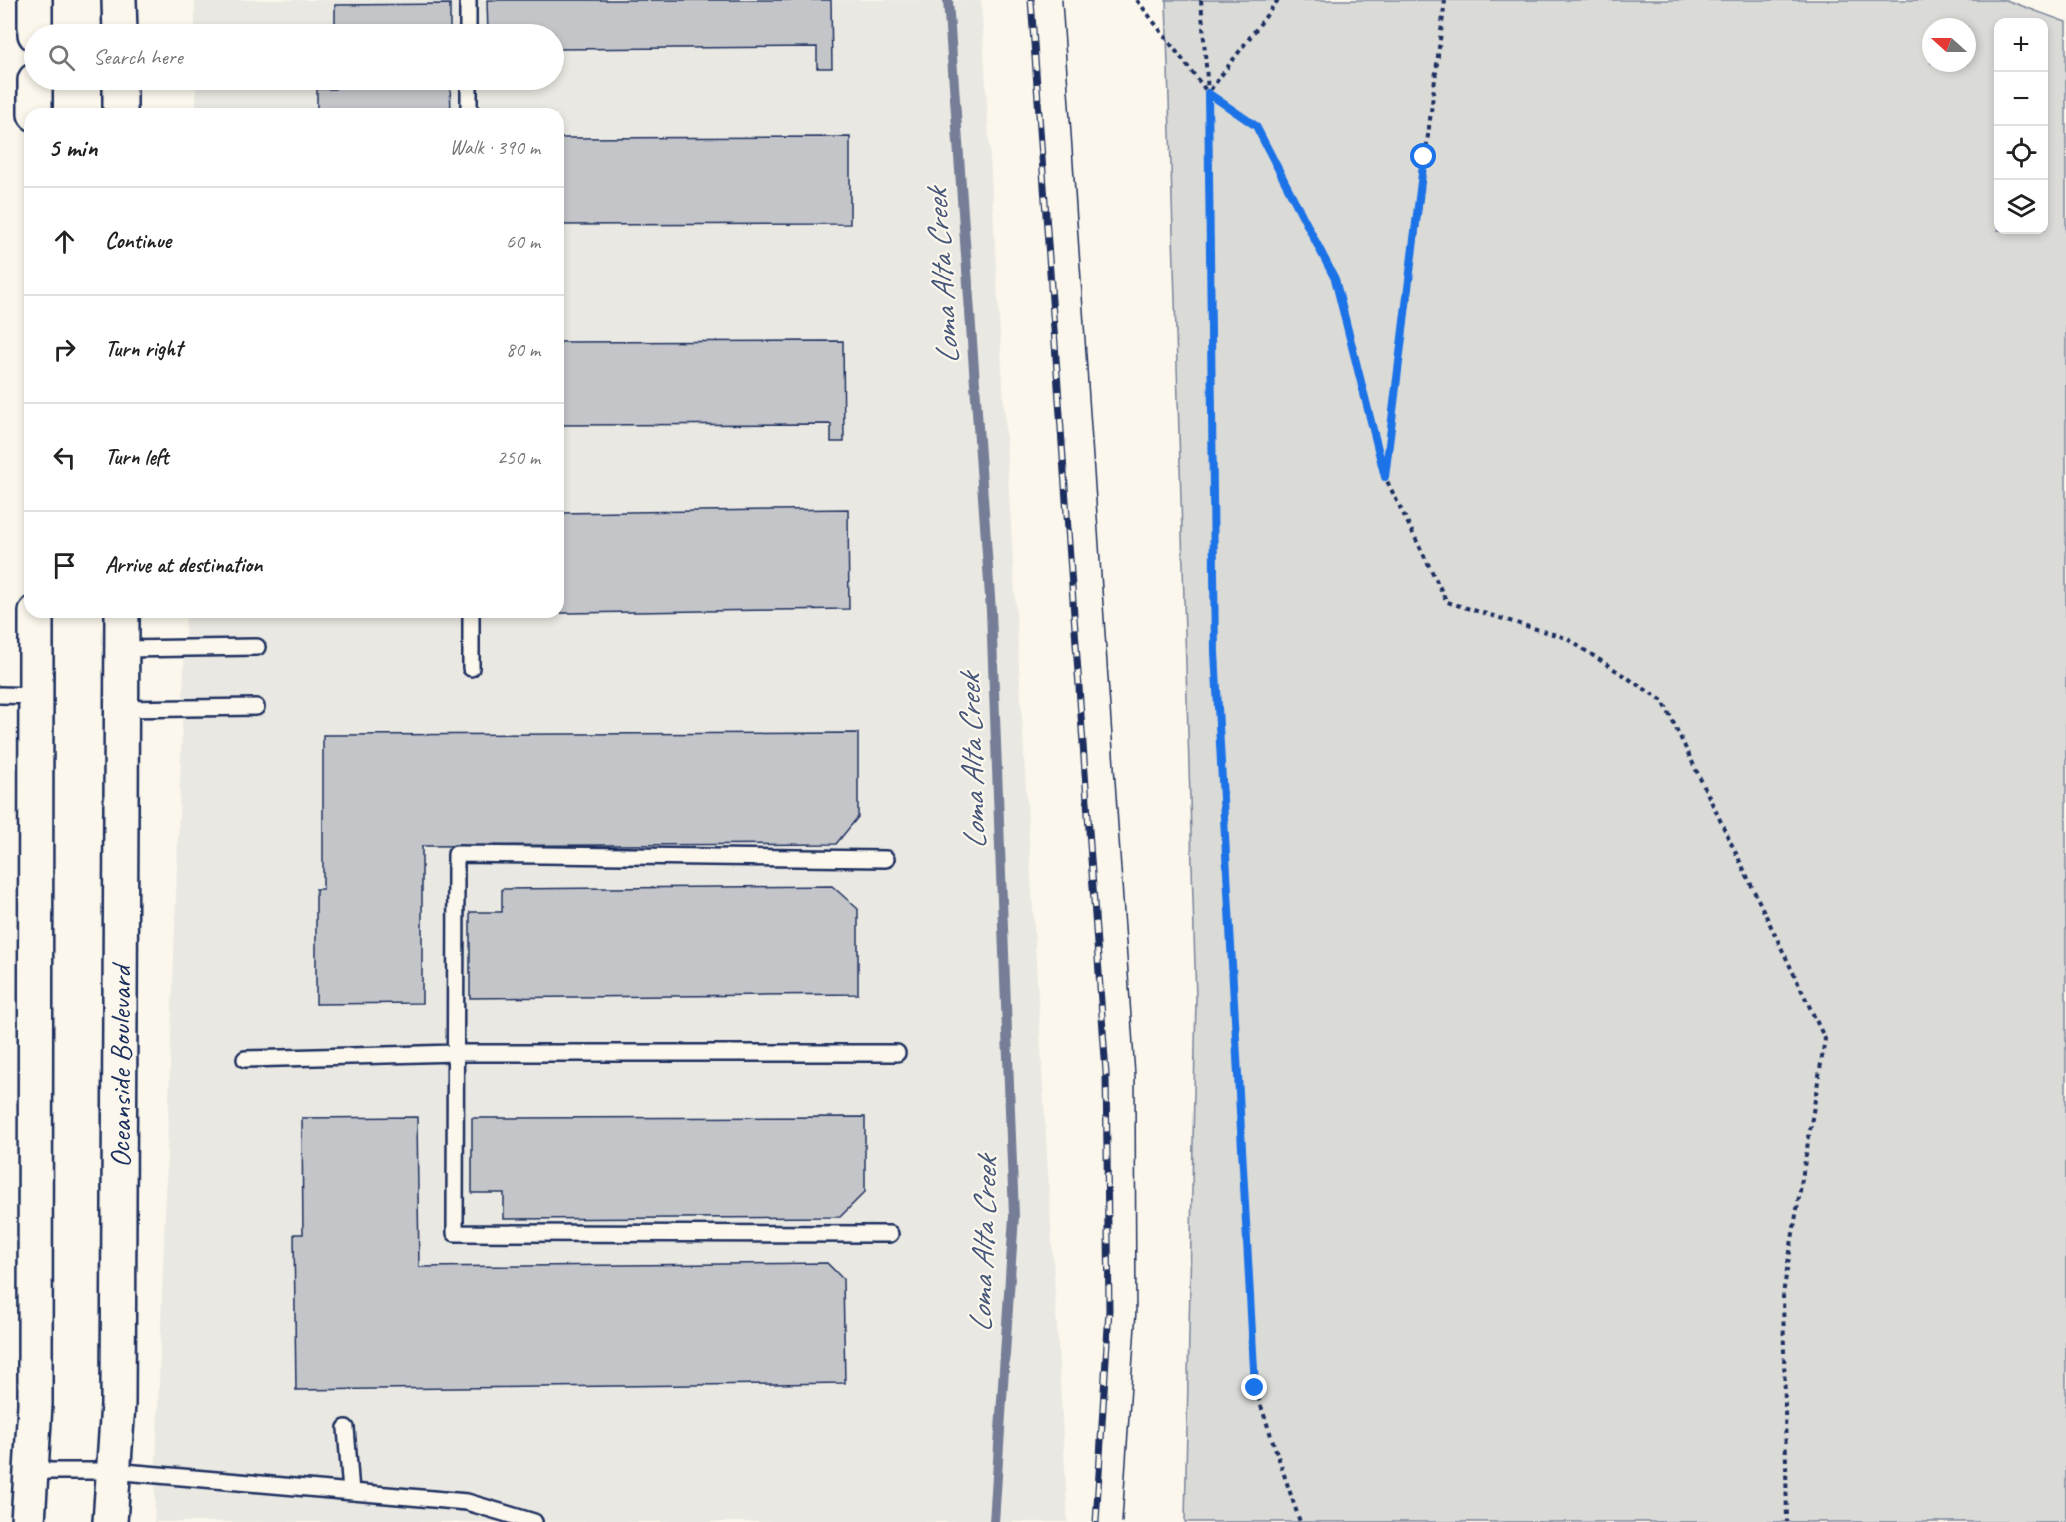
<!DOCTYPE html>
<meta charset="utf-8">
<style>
:root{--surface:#fff;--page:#f2f2f2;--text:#222;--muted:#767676;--line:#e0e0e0}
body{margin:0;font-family:Caveat,sans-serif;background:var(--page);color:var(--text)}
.controls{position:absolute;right:18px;top:18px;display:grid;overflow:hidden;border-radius:12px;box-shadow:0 3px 9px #0003}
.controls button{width:54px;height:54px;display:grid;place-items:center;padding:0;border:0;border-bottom:2px solid var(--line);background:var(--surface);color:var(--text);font:30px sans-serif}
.compass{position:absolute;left:1922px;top:18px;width:54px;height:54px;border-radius:50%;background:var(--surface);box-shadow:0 3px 9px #0003;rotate:291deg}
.stop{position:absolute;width:18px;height:18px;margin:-14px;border:4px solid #1a73e8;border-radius:50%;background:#fff}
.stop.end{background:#1a73e8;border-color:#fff;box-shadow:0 2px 6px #0008}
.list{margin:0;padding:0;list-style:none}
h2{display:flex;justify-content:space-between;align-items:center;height:78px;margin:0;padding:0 24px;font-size:26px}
h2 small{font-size:20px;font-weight:400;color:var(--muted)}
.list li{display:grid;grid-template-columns:39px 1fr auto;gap:18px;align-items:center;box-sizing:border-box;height:108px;padding:0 24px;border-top:2px solid var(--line)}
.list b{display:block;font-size:22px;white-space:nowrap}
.list em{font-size:20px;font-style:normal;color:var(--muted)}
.icon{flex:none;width:33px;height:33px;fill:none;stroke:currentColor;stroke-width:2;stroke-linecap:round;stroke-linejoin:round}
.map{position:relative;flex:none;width:2066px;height:1522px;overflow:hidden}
.search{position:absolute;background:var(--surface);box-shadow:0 3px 9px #0003;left:24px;top:24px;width:540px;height:66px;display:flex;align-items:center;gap:15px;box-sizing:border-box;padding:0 21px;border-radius:33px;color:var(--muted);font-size:22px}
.panel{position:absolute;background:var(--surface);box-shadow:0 3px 9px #0003;left:24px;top:108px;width:540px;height:510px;border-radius:18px}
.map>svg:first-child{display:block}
.built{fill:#eae8e2}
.green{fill:#dadad7;stroke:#7a849a;stroke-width:1.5;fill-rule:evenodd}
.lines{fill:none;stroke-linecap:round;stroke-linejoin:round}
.stream{stroke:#747e96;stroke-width:10}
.building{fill:#c3c5c9;stroke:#1b2f5e;stroke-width:1.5}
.service-casing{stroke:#1b2f5e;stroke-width:20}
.primary-casing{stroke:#1b2f5e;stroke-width:38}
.path{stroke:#1b2f5e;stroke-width:4;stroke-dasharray:4.5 4.5;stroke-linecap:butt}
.service{stroke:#fbf7ec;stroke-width:15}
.primary{stroke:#fbf7ec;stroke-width:33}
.tram{stroke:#1b2f5e;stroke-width:1.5}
.rail-casing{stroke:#1b2f5e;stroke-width:7}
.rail{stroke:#fbf7ec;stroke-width:4.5;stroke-dasharray:14;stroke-linecap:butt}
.route{stroke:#1a73e8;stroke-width:8}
.labels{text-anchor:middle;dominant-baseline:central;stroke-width:4.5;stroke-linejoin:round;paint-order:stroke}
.street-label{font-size:30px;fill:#1b2f5e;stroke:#fbf7ec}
.water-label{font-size:32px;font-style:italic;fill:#47577a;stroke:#fbf7ec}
</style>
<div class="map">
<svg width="2066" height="1522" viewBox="0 0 2066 1522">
<rect width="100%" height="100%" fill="#fbf7ec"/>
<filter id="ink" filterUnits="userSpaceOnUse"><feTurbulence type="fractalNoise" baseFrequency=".0167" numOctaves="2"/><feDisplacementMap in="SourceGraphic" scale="12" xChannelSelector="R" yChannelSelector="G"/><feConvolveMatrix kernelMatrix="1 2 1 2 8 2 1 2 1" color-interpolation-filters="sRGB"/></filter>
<g filter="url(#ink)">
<path class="built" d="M 195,0 L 981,0 L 1068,1522 L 154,1522 L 186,612 L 558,612 L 558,114 L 196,114 L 196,80 L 554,80 L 554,34 L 195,34 Z"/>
<path class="green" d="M 1166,0 L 2006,0 L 2066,22 L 2066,1522 L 1185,1522 L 1196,999 ZM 1998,22 L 2044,22 L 2044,230 L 1998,230 ZM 1931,27 L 1967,27 L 1967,63 L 1931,63 Z"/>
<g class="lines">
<path class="stream" d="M 948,0 L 991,611 L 1014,1216 L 994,1522"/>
</g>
<path class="building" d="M 487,0 L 831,0 L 832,68 L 817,68 L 817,47 L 554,49 L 554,34 L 488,34 Z
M 450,4 L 450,34 L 335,34 L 335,5 Z
M 335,80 L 450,80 L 451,114 L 317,114 L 317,89 L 335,89 Z
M 850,137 L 850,224 L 558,225 L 558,138 Z
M 843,341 L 844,442 L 831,442 L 831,424 L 558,425 L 558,342 Z
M 848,509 L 849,609 L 498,614 L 498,612 L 558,612 L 558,513 Z
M 338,612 L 454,612 L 454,615 L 338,615 Z
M 858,733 L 858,817 L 836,844 L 422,846 L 422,1003 L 316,1004 L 316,889 L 323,889 L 323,735 Z
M 832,886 L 858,909 L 858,994 L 470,998 L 470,912 L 502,912 L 502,889 Z
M 417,1117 L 419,1267 L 827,1263 L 843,1279 L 845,1383 L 296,1390 L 294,1234 L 303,1234 L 302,1118 Z
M 865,1117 L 865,1192 L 840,1217 L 504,1219 L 504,1193 L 472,1193 L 472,1118 Z"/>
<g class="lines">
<g class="service-casing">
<path id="service" d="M 468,0 L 468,34
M 469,80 L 469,114
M 471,612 L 471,668
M 123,649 L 257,647
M 0,695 L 36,696
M 122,709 L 256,707
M 886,859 L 456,854 L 455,1233 L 890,1234
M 245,1059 L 455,1053 L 897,1053
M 346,1428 L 351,1492
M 31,1471 L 113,1471 L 467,1502 L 534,1522"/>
</g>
<g class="primary-casing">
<path id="primary" d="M 35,0 L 35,34
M 119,0 L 120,34
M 35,80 L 35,114
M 120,80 L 120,114
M 28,1522 L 35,1404 L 36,612
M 110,1522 L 118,1404 L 122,612"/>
</g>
<path class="path" d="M 1137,0 L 1208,93 L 1256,126 L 1336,279 L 1384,473
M 1201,0 L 1208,92
M 1278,0 L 1208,93 L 1215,652 L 1255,1388 L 1300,1522
M 1445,0 L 1385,477 L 1447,602 L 1566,638 L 1663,701 L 1825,1039 L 1783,1294 L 1787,1522"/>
<use href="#service" class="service"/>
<use href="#primary" class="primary"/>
<path class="tram" d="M 1062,0 L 1135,1074 L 1136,1312 L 1122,1522"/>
<g class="rail-casing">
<path id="rail" d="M 1031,0 L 1106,1073 L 1109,1310 L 1096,1522"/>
</g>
<use href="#rail" class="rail"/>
</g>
</g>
<g class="lines" filter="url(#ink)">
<path class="route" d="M 1255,1388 L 1215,652 L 1208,93 L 1256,126 L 1335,279 L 1385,477 L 1424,157"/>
</g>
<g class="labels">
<g class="street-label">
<text transform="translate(120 1067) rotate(-90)">Oceanside Boulevard</text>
</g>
<g class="water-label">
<text transform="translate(942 277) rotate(-94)">Loma Alta Creek</text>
<text transform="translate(972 762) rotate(-92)">Loma Alta Creek</text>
<text transform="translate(983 1245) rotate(-88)">Loma Alta Creek</text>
</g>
</g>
</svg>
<div class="controls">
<button>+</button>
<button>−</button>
<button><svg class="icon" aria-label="locate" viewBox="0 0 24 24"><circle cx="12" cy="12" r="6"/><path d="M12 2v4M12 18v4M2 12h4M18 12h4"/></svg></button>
<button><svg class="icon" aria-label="layers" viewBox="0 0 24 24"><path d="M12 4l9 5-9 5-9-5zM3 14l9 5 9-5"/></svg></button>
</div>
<svg class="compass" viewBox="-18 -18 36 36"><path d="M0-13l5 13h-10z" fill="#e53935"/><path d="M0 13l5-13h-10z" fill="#767676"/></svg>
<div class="stop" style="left:1424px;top:157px"></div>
<div class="stop end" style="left:1255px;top:1388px"></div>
<div class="search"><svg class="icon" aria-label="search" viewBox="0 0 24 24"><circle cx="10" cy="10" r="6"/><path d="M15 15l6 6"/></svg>Search here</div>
<section class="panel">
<h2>5 min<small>Walk · 390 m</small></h2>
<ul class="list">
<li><svg class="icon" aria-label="ahead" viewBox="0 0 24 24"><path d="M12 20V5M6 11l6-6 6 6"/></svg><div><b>Continue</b></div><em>60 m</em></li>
<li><svg class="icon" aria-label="right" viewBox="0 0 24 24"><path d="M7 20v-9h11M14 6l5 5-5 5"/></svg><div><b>Turn right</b></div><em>80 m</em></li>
<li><svg class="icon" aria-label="left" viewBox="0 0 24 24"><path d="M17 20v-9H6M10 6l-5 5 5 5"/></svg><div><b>Turn left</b></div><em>250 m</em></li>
<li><svg class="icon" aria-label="arrive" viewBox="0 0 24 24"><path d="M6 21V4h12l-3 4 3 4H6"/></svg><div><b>Arrive at destination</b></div></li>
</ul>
</section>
</div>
